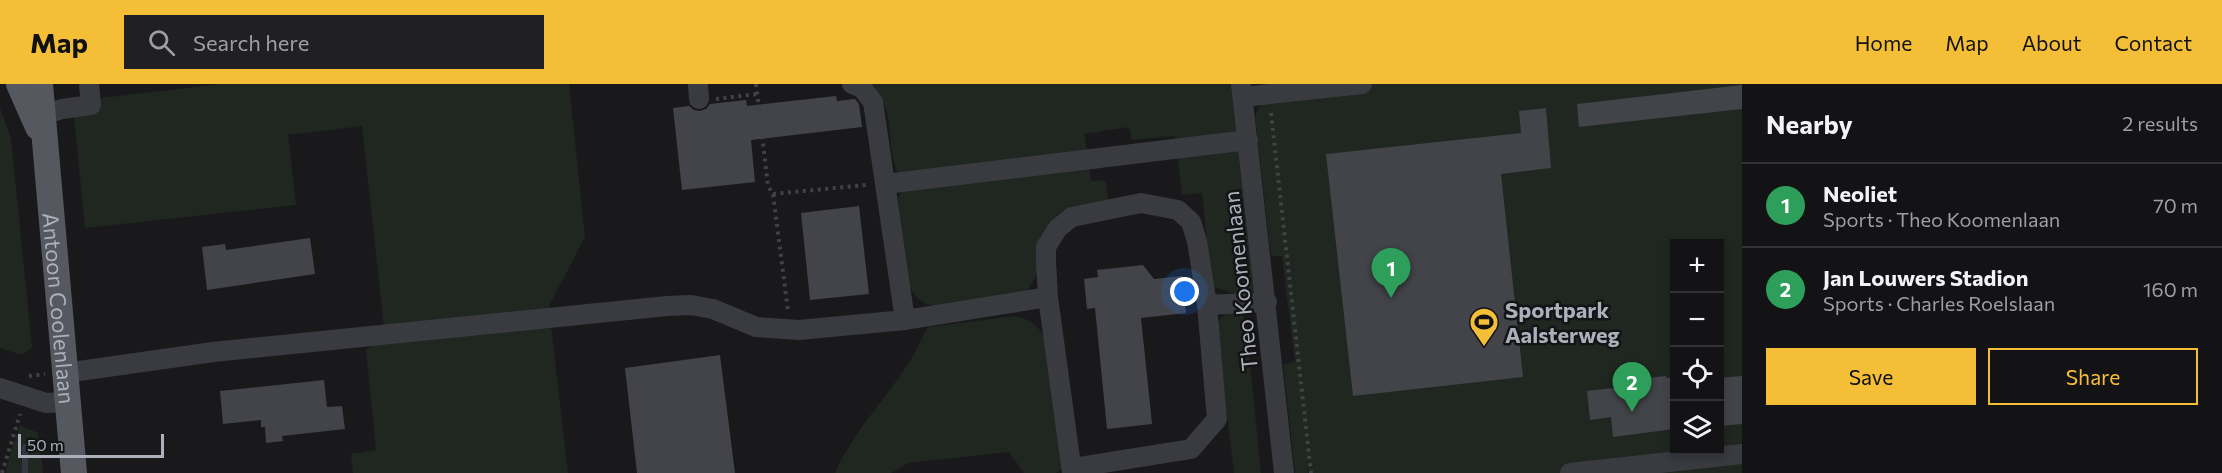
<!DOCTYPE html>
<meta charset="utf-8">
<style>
:root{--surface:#131315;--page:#202022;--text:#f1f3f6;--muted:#9d9ea0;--line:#323234;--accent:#f5be37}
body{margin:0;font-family:Commissioner,sans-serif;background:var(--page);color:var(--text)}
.controls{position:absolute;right:18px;bottom:18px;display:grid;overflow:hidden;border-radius:0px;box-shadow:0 3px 9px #0003}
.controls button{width:54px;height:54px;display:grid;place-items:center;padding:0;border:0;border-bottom:2px solid var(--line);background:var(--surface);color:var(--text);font:30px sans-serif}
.scale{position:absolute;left:18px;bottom:15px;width:146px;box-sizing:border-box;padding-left:6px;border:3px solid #abb0bb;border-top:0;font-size:16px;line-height:21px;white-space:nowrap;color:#abb0bb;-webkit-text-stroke:4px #141417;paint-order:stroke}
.you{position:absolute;left:1185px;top:208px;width:21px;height:21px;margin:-15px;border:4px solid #fff;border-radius:50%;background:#1a73e8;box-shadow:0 0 0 9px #1a73e833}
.badge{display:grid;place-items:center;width:39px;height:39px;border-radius:50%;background:var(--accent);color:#fff;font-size:20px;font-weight:700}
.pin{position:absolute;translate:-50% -50px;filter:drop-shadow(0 2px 3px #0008)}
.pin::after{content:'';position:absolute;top:32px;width:21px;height:18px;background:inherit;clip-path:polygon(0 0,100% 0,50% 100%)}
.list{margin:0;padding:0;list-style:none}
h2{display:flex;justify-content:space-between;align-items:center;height:78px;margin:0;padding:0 24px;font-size:26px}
h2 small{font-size:20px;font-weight:400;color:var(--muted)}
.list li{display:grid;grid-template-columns:39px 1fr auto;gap:18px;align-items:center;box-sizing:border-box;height:84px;padding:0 24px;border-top:2px solid var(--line)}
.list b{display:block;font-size:22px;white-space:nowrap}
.list p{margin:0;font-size:20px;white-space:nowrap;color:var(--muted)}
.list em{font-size:20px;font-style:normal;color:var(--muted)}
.actions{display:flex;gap:12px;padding:18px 24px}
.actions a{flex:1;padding:14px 0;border:2px solid var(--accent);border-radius:0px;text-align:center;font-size:21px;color:var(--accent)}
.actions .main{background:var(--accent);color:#111}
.icon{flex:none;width:33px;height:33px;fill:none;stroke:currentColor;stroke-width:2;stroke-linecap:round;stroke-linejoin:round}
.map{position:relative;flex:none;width:1742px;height:389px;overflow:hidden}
header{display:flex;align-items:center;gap:36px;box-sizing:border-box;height:84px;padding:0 30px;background:var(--accent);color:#111}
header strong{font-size:28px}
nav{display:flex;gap:33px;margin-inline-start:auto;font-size:21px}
.search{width:420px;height:54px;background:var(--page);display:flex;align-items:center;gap:15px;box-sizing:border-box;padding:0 21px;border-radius:0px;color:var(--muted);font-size:22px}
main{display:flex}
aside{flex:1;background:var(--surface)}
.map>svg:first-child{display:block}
.green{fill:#1f2720;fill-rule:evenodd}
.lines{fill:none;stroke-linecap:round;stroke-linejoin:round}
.stream{stroke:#2f3840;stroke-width:6}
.building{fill:#434449}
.path{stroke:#404248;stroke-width:4;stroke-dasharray:3 4.5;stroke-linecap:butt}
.minor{stroke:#3a3b41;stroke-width:20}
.major{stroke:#565860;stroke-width:26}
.labels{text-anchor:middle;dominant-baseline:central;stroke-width:5;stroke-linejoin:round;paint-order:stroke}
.street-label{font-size:22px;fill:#abb0bb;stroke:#141417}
.poi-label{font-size:22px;font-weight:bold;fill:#abb0bb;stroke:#141417;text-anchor:start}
</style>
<header>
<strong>Map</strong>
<div class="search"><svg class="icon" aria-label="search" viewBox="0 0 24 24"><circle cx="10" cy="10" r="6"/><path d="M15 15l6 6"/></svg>Search here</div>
<nav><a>Home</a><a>Map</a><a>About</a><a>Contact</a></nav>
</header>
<main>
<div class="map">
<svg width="1742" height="389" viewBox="0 0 1742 389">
<rect width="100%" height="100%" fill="#19191c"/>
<path class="green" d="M 220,0 L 569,0 L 585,153 L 548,224 L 384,244 L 362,42 L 288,51 L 296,121 L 85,144 L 74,33 L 91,31 L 99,26 L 101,14 Z
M 867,0 L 1232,0 L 1255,206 L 1251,210 L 1238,211 L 1212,202 L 1202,109 L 1182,111 L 1175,52 L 1132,56 L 1129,43 L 1084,50 L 1087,68 L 903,90 L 897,87 C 884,54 899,25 867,0 Z
M 1261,0 L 1742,0 L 1742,389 L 1309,389 L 1307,380 L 1308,389 L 1295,389 L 1283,280 L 1295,278 L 1282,172 L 1271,172 L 1255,32 L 1259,23 L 1263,21 ZM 1674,159 L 1720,159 L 1720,366 L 1674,366 Z
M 0,24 L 11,54 L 32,263 L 22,271 L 0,264 Z
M 1089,83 L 1091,97 L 1103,96 L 1106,99 L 1108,117 C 1094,120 1075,122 1062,128 C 1032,145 1051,184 1024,209 L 940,223 C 930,222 921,219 915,211 C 901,195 900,138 898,115 L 902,107 Z
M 1243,228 L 1250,279 L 1261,389 L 1234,389 L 1218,254 C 1216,232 1222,229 1243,228 Z
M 1014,232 C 1037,236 1045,249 1050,270 L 1061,385 L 1056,389 L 1024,389 L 1009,368 L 908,379 L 891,389 L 835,389 C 853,348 884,317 908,280 C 916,269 921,255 928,243 Z
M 551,242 L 568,389 L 353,389 L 351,370 L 376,366 L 366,266 L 372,262 Z
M 20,341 L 38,349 L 43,389 L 6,389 L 9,374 Z"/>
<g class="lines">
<path class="stream" d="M 25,389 L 25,363"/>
</g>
<path class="building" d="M 1742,1 L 1742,25 L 1579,43 L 1577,20 Z
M 836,12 L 837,17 L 855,15 L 859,20 L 862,43 L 751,56 L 755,98 L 682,106 L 673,24 L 689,22 L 694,26 L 700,27 L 706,25 L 710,20 L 746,16 L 747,22 Z
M 1546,24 L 1551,84 L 1501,90 L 1523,293 L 1353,312 L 1326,70 L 1521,49 L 1519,27 Z
M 859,122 L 869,210 L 810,216 L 801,129 Z
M 310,154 L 315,190 L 207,206 L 202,163 L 225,160 L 226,166 Z
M 1143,181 L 1154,195 L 1182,192 L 1186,229 L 1141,234 L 1152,340 L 1107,345 L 1095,224 L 1087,225 L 1084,195 L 1098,193 L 1097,186 Z
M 720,271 L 735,389 L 637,389 L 625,284 Z
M 1666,292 L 1666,294 L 1674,293 L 1674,345 L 1613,353 L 1611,333 L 1590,336 L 1587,307 L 1622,303 L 1621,299 L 1631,298 L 1630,296 Z
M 1742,292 L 1742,340 L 1719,342 L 1719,294 Z
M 324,296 L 327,323 L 342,322 L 345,345 L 282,352 L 283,357 L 266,359 L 265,343 L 261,343 L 261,336 L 223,340 L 220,307 Z"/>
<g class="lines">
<path class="path" d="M 756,0 L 768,102 L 773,110 L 788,227
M 716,15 L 757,10
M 1271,29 L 1311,389
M 773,110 L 866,101
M 29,292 L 45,290
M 2,389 L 20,330"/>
<path class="minor" d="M 698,0 L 699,15
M 852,0 L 862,4 L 873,18 L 905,236
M 1241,0 L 1284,389
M 1243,13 L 1362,0
M 43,31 L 62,25 L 91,21 L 89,0
M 885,100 L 1248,56
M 1207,221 L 1267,218
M 65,289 L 213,268 L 667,222 L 691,221 L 713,225 L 756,243 L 799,246 L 905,236 L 1048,213
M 0,304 L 46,319 L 67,318
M 1072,384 L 1191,365 L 1217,335 L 1207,221 L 1197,157 L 1191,138 L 1178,126 L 1141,119 L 1072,133 L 1058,144 L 1046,163 L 1046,178 L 1048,213 L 1072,389
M 1570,389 L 1742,370"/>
<g class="major">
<path d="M 19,0 L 38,43"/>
<path id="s1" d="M 40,0 L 74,389"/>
</g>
</g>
<defs>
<g id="stadium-pin" transform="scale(1.5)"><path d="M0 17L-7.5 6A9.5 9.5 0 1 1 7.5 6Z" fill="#f5be37" stroke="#141417"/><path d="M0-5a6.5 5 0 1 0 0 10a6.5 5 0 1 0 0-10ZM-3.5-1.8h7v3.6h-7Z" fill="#111"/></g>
</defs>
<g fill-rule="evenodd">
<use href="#stadium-pin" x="1484" y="238"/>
</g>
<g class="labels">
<g class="street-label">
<text transform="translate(1240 197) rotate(-96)">Theo Koomenlaan</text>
<text stroke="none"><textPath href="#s1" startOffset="225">Antoon Coolenlaan</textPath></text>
</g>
<g class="poi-label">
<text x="1505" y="225">Sportpark<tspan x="1505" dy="25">Aalsterweg</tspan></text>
</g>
</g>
</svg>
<div class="controls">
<button>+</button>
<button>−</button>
<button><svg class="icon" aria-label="locate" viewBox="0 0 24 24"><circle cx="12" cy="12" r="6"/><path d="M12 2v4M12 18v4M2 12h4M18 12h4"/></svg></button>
<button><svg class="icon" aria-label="layers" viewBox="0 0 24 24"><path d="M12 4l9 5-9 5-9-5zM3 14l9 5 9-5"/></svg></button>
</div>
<div class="scale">50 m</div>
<div class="you"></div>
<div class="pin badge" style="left:1391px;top:214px;background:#2e9e5b">1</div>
<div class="pin badge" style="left:1632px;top:328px;background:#2e9e5b">2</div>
</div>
<aside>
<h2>Nearby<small>2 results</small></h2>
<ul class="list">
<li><span class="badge" style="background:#2e9e5b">1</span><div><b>Neoliet</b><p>Sports · Theo Koomenlaan</p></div><em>70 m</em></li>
<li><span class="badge" style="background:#2e9e5b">2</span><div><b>Jan Louwers Stadion</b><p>Sports · Charles Roelslaan</p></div><em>160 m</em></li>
</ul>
<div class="actions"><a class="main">Save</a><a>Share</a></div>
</aside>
</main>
